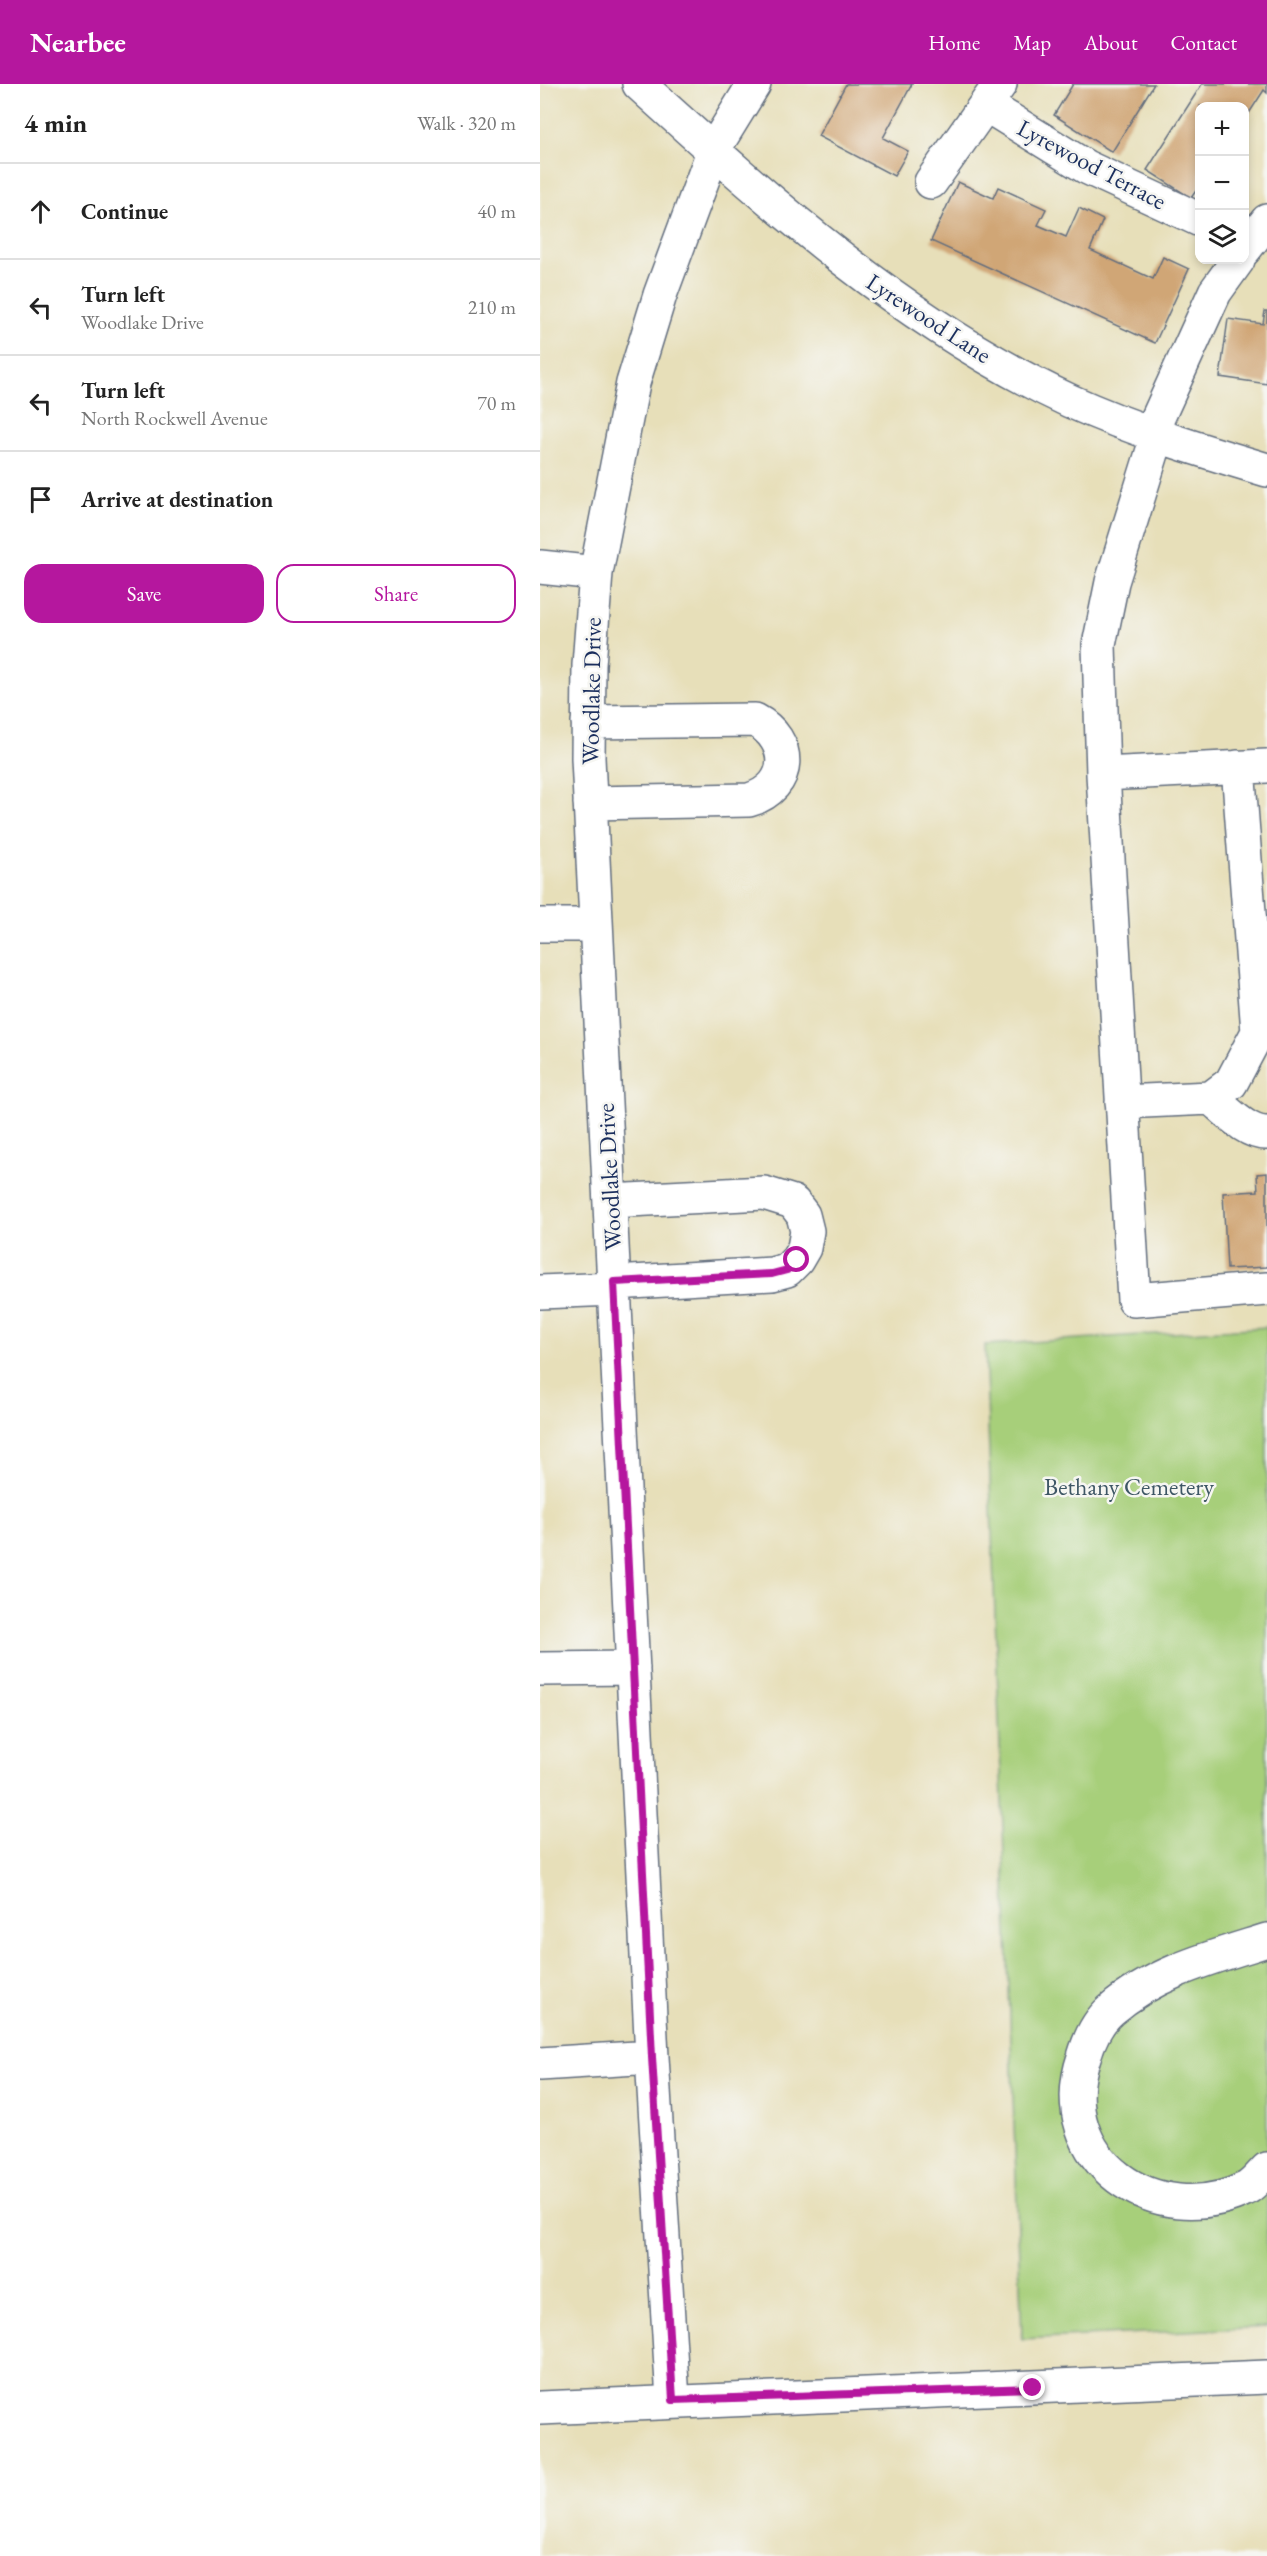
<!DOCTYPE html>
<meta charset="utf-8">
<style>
:root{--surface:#fff;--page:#f2f2f2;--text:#222;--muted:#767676;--line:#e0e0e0;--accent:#b5179e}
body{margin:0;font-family:"EB Garamond",serif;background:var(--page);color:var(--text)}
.controls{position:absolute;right:18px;top:18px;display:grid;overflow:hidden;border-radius:12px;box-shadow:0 3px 9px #0003}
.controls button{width:54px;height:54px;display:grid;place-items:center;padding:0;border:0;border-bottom:2px solid var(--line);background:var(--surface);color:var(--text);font:30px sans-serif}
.stop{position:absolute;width:18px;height:18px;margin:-14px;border:4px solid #b5179e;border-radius:50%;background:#fff}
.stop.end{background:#b5179e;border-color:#fff;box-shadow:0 2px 6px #0008}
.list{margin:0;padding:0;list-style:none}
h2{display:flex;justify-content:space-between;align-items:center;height:78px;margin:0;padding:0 24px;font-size:26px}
h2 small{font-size:20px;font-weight:400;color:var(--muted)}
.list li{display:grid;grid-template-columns:39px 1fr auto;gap:18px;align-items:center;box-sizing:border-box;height:96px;padding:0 24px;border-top:2px solid var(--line)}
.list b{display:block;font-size:22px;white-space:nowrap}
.list p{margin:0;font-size:20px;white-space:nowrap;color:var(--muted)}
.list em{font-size:20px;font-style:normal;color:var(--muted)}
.actions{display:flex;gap:12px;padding:18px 24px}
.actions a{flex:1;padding:14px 0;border:2px solid var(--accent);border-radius:18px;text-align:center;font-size:21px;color:var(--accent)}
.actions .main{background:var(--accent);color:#fff}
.icon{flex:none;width:33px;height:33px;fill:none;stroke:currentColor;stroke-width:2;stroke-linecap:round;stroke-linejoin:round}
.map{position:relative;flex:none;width:727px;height:2472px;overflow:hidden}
header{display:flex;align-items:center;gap:36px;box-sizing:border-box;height:84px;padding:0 30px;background:var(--accent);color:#fff}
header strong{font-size:28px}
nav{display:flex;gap:33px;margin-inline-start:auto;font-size:21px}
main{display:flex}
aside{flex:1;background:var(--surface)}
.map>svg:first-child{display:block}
.green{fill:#a7cf7a;stroke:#617f6c;stroke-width:1.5}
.building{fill:#d0a676}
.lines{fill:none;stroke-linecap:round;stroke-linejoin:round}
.minor-casing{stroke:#626d7e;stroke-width:36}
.major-casing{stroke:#626d7e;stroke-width:36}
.minor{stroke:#fff;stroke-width:33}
.major{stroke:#fff;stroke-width:33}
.route{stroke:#b5179e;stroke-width:8}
.labels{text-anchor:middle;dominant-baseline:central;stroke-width:5;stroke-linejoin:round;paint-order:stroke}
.street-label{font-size:24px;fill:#1b2f5e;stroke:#f6f6f2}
.park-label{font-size:24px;fill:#3e5765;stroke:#f6f6f2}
</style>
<header>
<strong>Nearbee</strong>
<nav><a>Home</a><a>Map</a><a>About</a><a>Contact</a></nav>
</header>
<main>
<aside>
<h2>4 min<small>Walk · 320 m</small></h2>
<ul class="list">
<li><svg class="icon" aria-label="ahead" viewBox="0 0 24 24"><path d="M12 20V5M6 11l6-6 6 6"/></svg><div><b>Continue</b></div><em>40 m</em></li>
<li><svg class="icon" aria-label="left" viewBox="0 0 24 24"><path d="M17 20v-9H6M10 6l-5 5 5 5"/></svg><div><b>Turn left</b><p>Woodlake Drive</p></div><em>210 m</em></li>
<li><svg class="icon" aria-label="left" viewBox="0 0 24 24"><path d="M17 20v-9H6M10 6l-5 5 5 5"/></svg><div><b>Turn left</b><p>North Rockwell Avenue</p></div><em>70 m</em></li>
<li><svg class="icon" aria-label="arrive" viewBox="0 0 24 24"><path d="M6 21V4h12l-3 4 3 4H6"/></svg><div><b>Arrive at destination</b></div></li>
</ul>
<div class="actions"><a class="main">Save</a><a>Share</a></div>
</aside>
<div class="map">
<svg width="727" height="2472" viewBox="0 0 727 2472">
<rect width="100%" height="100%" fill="#f6f6f2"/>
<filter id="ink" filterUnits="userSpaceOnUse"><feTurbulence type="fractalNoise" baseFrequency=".0167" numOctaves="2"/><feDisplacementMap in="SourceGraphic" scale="12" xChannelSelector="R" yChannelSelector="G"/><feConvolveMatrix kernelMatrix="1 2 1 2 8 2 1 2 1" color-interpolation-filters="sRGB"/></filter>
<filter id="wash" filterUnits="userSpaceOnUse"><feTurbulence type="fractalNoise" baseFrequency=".008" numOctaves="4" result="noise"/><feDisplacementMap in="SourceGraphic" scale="24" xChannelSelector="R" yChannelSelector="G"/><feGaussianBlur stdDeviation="1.35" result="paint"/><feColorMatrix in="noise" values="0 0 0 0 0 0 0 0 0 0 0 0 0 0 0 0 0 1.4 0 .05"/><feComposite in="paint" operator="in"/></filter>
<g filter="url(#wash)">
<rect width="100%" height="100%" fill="#e7dfb9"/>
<path class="green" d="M 727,1243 L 727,2243 L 482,2255 L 445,1261 Z"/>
<g id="blocks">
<path class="building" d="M 306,0 L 372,0 L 343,54 L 368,67 L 354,92 L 278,52 Z
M 533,0 L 614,0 L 572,68 L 514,31 Z
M 662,0 L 727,0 L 727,9 L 724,6 L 704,37 L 704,22 L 660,22 L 660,101 L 651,114 L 607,86 Z
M 418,98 L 453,114 L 458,103 L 506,125 L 498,141 L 526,153 L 539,124 L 563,136 L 550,166 L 613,195 L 623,173 L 649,185 L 615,259 L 391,157 Z
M 725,227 L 727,227 L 727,300 L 680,293 L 688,235 L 723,240 Z
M 727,1089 L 727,1183 L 687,1185 L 683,1109 L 718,1107 L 717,1090 Z"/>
</g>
</g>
<g filter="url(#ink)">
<use href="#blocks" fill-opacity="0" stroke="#626d7e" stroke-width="1.5"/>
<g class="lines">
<g class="minor-casing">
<path id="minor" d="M 99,0 C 231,120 367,241 530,317 C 594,346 660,366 727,386
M 446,21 L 546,83 L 660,136
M 391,98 L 460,0
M 704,166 L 727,137
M 610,351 L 675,208 L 698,176
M 617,353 L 572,498 L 559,561 L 563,690 L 594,1216 L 727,1205
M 0,483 L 56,489
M 48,638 L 215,636 C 253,656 253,703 209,716 L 50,719
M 563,690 L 727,682
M 0,841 L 56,841
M 671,1014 C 686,1026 707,1050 727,1049
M 582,1018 L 671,1014 L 691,999 L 718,948 L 698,683
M 70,1117 L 224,1109 L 253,1118 L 263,1131 L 267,1147 L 264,1164 L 257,1176 L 247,1186 L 232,1190 L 74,1199
M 0,1208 L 74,1205
M 0,1585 L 93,1584
M 727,1856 C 673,1873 615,1888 571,1926 C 557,1938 549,1956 544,1973 C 509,2075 616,2149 707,2104 C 714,2100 721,2091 727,2085
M 0,1980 L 112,1973
M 133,2316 L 112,1973 L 48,674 L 49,581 L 56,489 L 93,299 L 120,211 L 174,65 L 214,0"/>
</g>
<g class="major-casing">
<path id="major" d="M 0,2324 L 727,2293"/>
</g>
<use href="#minor" class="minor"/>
<use href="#major" class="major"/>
</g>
</g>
<g class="lines" filter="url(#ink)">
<path class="route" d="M 257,1176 L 247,1186 L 232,1190 L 74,1198 L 112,1973 L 133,2316 L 493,2304"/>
</g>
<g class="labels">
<g class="street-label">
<text transform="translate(552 80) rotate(28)">Lyrewood Terrace</text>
<text transform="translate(389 234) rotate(33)">Lyrewood Lane</text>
<text transform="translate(51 607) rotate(-89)">Woodlake Drive</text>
<text transform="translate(69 1093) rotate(-93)">Woodlake Drive</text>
</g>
<g class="park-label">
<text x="589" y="1402">Bethany Cemetery</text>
</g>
</g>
</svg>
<div class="controls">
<button>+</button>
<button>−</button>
<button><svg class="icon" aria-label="layers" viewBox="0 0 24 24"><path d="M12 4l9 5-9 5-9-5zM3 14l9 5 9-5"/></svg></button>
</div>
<div class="stop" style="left:257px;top:1176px"></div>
<div class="stop end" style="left:493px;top:2304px"></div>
</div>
</main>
